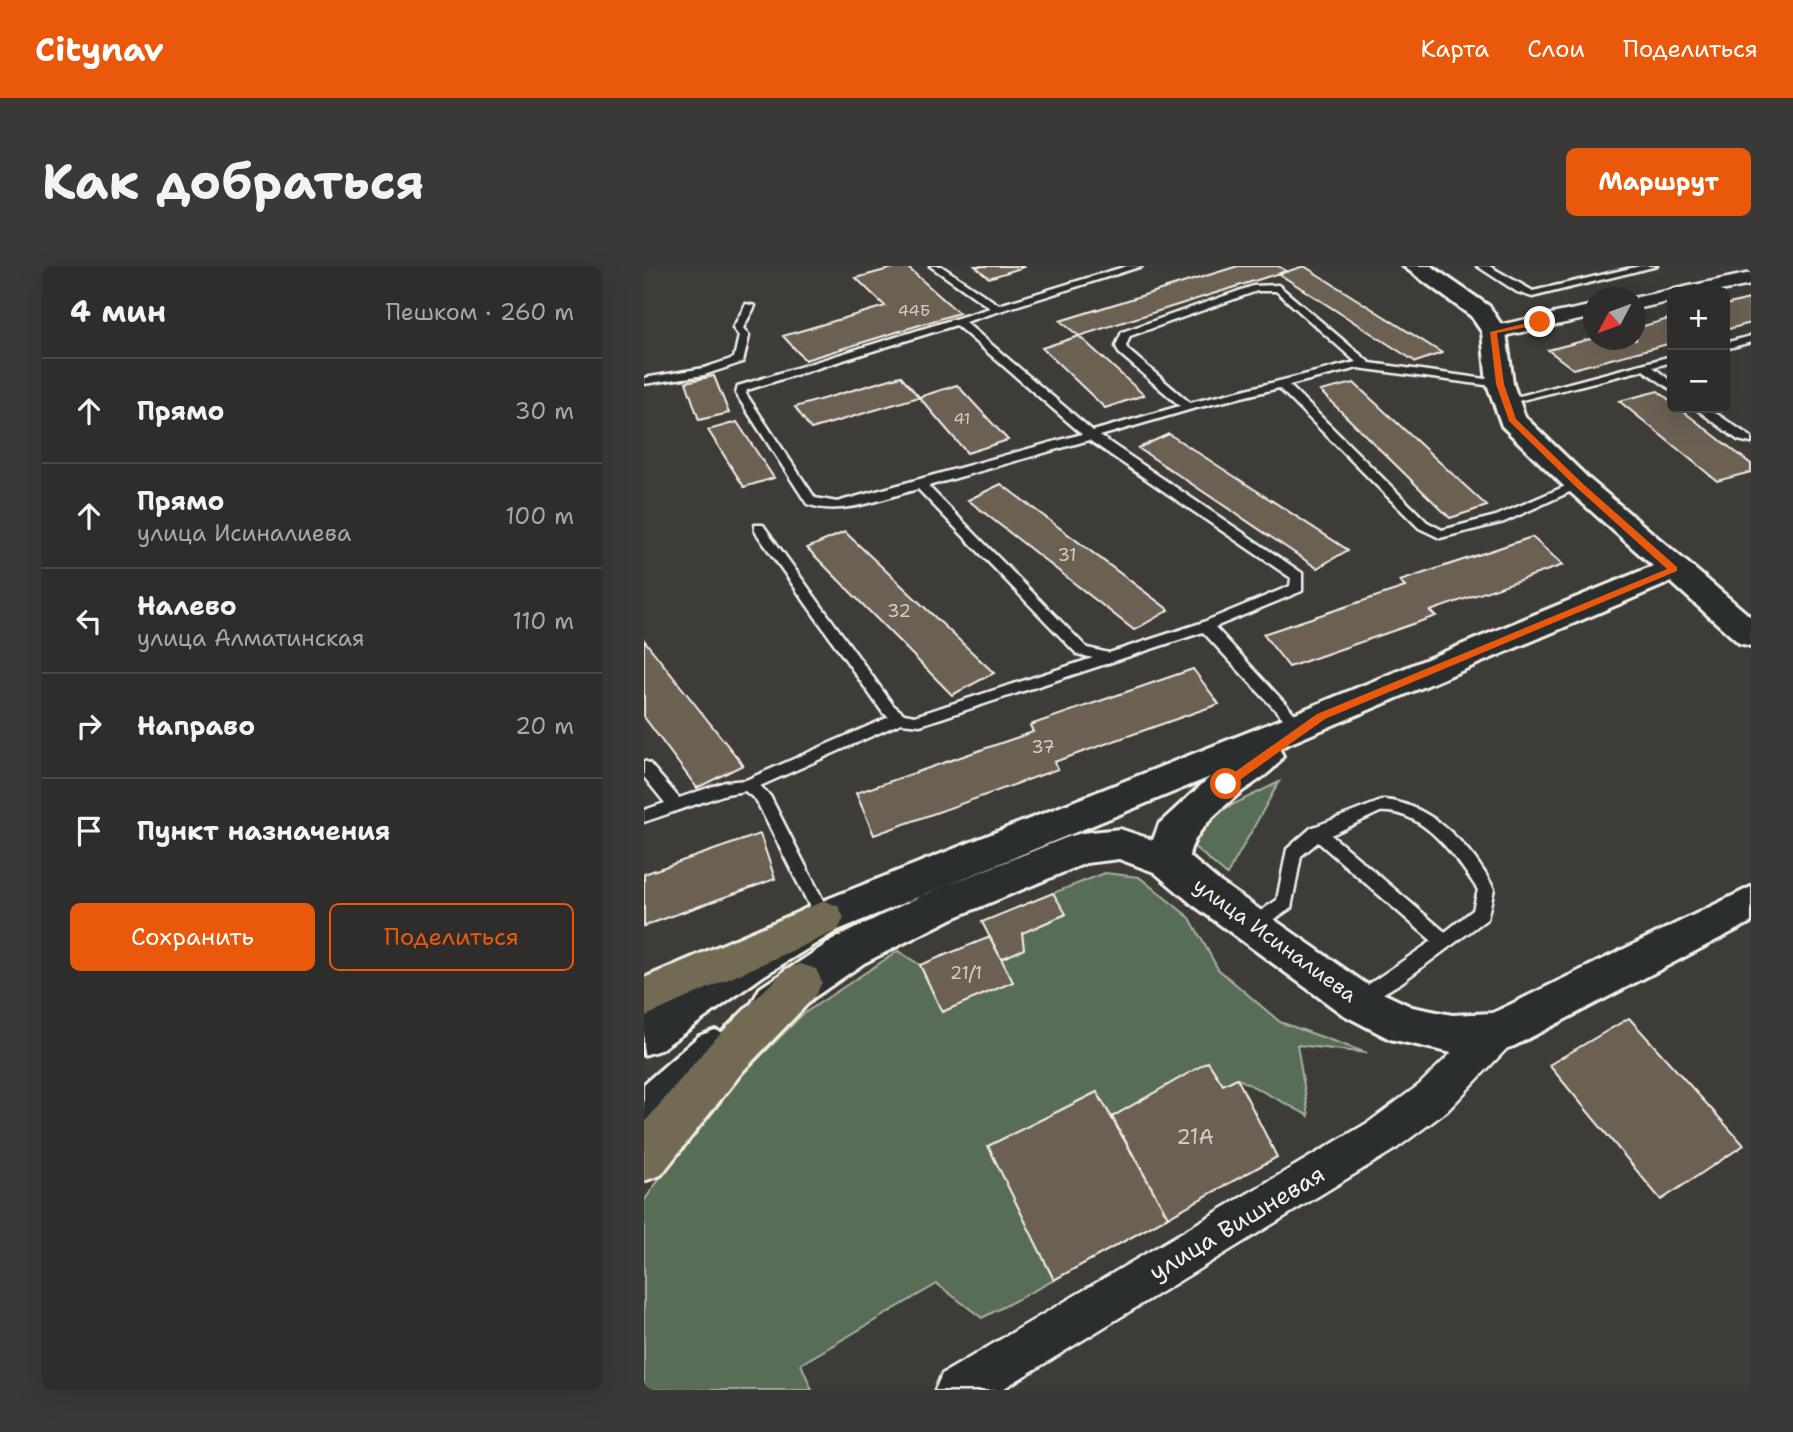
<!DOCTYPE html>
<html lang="ru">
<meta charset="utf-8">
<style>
:root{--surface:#2e2d2b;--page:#3a3937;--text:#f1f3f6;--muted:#a7a8a9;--line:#494947;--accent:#ea580c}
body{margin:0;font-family:"Shantell Sans",sans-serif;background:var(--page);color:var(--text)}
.controls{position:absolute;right:21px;top:21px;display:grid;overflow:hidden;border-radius:10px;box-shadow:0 7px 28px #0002}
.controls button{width:63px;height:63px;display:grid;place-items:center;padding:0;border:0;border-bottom:2px solid var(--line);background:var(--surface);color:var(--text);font:35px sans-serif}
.compass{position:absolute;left:939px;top:21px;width:63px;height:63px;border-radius:50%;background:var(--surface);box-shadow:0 7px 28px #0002;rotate:229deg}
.stop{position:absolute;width:21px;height:21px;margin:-16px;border:5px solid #ea580c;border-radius:50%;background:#fff}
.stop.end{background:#ea580c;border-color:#fff;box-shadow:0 2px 7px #0008}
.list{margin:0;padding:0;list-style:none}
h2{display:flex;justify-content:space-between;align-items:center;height:91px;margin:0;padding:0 28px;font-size:30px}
h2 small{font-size:23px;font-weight:400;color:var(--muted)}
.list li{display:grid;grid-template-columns:46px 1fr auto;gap:21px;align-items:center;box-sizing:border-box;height:105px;padding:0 28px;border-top:2px solid var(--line)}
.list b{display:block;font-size:26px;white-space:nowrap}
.list p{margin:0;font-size:23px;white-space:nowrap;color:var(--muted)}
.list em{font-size:23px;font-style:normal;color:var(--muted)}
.actions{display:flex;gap:14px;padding:21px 28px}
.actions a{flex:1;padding:16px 0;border:2px solid var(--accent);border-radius:10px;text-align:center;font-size:24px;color:var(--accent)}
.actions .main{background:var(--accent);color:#fff}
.icon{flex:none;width:38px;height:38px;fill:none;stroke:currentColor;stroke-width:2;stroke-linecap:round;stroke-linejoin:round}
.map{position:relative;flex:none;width:1107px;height:1124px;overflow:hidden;border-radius:10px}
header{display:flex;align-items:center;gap:42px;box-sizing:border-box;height:98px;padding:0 35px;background:var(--accent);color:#fff}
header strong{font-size:33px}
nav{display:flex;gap:38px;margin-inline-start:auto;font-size:24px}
.intro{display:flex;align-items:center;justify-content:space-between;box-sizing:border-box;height:168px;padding:0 42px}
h1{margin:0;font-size:49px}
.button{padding:18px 32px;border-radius:10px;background:var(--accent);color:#fff;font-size:24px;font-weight:700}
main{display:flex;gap:42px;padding:0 42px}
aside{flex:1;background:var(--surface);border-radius:10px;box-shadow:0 7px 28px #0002}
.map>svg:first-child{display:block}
.green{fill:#596d57;stroke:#a6afa0;stroke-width:2}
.building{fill:#6c6053;stroke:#f4f1e8;stroke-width:2}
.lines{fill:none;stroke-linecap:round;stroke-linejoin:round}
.lane-casing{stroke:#f4f1e8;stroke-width:5}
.street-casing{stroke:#f4f1e8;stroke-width:5}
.secondary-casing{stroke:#f4f1e8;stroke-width:6}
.primary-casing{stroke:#f4f1e8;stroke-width:6}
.lane{fill:#2a2d2e;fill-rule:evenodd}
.street{fill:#2a2d2e;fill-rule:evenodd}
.secondary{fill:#2a2d2e;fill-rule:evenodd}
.primary{fill:#736b52;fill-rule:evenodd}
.route{fill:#ea580c}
.labels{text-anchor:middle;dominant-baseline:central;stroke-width:7;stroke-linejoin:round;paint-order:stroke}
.far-number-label{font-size:16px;fill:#d2cdc3}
.number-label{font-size:18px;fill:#d2cdc3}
.street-label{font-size:21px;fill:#f4f1e8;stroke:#2a2d2e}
.near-number-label{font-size:21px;fill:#d2cdc3}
.near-street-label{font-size:24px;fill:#f4f1e8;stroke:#2a2d2e}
</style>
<header>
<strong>Citynav</strong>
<nav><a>Карта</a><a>Слои</a><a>Поделиться</a></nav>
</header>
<div class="intro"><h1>Как добраться</h1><a class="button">Маршрут</a></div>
<main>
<aside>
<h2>4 мин<small>Пешком · 260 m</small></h2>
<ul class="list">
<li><svg class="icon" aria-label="ahead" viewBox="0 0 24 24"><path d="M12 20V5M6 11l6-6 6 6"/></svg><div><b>Прямо</b></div><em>30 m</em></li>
<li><svg class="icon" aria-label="ahead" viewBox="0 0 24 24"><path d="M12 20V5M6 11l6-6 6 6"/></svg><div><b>Прямо</b><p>улица Исиналиева</p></div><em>100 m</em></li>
<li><svg class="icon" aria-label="left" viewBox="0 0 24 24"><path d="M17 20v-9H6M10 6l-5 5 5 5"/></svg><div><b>Налево</b><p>улица Алматинская</p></div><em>110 m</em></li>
<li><svg class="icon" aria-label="right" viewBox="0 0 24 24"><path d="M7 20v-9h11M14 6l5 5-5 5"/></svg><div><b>Направо</b></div><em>20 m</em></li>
<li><svg class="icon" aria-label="arrive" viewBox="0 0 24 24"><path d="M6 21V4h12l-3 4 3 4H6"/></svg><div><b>Пункт назначения</b></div></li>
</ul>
<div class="actions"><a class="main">Сохранить</a><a>Поделиться</a></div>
</aside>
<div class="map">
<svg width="1107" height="1124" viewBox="0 0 1107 1124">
<rect width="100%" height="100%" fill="#3e3c39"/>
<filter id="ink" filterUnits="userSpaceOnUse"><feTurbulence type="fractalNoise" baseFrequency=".0143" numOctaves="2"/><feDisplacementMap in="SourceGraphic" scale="14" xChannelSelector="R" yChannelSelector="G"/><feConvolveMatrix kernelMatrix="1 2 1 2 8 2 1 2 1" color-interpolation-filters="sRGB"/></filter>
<g filter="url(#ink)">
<path class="green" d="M 635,516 L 583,609 L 548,579 L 551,557 Z
M 461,607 L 495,611 L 546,652 L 574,703 L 636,756 L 723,787 L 653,779 L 665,850 L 593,812 L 579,819 L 564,796 L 468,851 L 452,826 L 345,880 L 410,1014 L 338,1052 L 293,1018 L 157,1098 L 168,1124 L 0,1124 L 0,935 L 31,890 L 98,809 L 159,748 L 254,685 L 276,699 L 298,746 L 368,716 L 357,693 L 380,683 L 378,667 L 421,649 L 409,627 Z"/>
<path class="building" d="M 256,0 L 262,0 L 315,47 L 161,94 L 139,70 L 241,40 L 212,12 Z
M 331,0 L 378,0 L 380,1 L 345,12 Z
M 594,0 L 634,0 L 642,5 L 435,70 L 416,55 Z
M 660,0 L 798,87 L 772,96 L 635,8 Z
M 1105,33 L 1107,57 L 1081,64 L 1081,39 Z
M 1028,52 L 1028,77 L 929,103 L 904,84 L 950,72 L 992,74 L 992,62 Z
M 435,70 L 500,129 L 461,142 L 398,82 Z
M 70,110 L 85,147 L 55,154 L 42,116 Z
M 257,110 L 275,131 L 167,163 L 151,141 Z
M 710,117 L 843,240 L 806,252 L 676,125 Z
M 313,119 L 364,174 L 323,187 L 275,131 Z
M 1014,125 L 1028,136 L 1028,142 L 1035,142 L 1107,198 L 1107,206 L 1073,215 L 975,135 Z
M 93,156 L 130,212 L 100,221 L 64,164 Z
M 525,168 L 704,284 L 673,302 L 494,182 Z
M 357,218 L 525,344 L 490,364 L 324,234 Z
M 201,266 L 350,407 L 308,429 L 163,282 Z
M 888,271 L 919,299 L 786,345 L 792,350 L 645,401 L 619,368 L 761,321 L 756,315 Z
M 0,374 L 99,499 L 53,522 L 0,451 Z
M 549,403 L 575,438 L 410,496 L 414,503 L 230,569 L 212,527 L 389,466 L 386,459 Z
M 116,568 L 131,613 L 0,660 L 0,608 Z
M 409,627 L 422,648 L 378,667 L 380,683 L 357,693 L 338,656 Z
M 346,671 L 369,716 L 298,746 L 276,699 Z
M 985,752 L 1100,879 L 1017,934 L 905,799 Z
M 564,796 L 579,819 L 593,812 L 633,891 L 524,951 L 468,851 Z
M 453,826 L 524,951 L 410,1014 L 344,880 Z"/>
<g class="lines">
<g class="lane-casing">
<path id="lane" d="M 286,0 L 297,0 L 355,39 L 483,0 L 498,0 L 321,56 L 449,165 L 536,140 L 475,87 L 472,80 L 478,66 L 609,20 L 634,19 L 726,97 L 856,115 L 861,118 L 856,121 L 714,102 L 645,119 L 783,256 L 798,264 L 852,250 L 931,216 L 939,216 L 941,219 L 860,256 L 796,272 L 775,262 L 635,122 L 548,143 L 456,170 L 658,307 L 658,325 L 571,361 L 662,460 L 660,464 L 650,464 L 559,366 L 276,459 L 257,457 L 116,520 L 126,530 L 188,652 L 186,657 L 180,659 L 174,657 L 112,534 L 101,525 L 82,528 L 0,556 L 0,544 L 21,537 L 0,511 L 0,495 L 5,497 L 35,532 L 81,516 L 102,514 L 245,451 L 239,447 L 111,265 L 111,259 L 119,259 L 249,439 L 260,448 L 271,450 L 449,392 L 433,388 L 274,223 C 238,232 198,251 163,238 L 92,128 L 94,120 L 346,42 ZM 613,25 L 632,25 L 712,96 L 546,137 L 484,84 L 482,80 L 486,70 ZM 312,59 L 438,168 L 193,236 L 171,232 L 102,128 L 103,124 ZM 445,174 L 647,312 L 646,320 L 557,357 L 465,387 L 443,382 L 284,220 Z
M 833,0 L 845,0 L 889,25 L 996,0 L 1013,0 L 888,31 L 873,26 Z
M 102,38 L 111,40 L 99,62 L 105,70 L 99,96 L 60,109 L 0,118 L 0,112 L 60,102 L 90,92 L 95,70 L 89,62 Z
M 1107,70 L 1107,76 L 1081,83 L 1081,77 Z
M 1028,90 L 1028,96 L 1009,101 L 1028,116 L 1028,124 L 999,104 L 862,138 L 857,135 Z
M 1051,142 L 1064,142 L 1107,171 L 1107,177 L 1094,174 Z
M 740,534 C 788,538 829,582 850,623 L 843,653 L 758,716 L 715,742 L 709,739 L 706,734 L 709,729 L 788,675 L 674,576 L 657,590 L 647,642 L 615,664 L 609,666 L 603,664 L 601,659 L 603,654 L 633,634 L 643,583 L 667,562 ZM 736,546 C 779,543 813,592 834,624 L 829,644 L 801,666 L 687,569 Z"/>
</g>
<g class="street-casing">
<path id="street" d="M 1107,7 L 1107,19 L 1071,26 L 1028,26 L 1028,35 L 992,43 L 992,32 L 989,32 Z
M 950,39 L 950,51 L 850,72 L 842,71 L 839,66 L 842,61 L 850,60 Z
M 854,749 L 867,754 L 873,766 L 867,778 L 803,845 L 753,882 L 357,1124 L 291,1124 L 298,1108 L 725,856 L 775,819 L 841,754 Z"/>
</g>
<g class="secondary-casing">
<path id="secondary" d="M 759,0 L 787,0 L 845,40 L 862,66 L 869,118 L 881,151 L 945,213 L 1107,351 L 1107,380 L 1095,377 L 1027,316 L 635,482 L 639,490 C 630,506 612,515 597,526 C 578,542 549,565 545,590 L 576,616 L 728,722 L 768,741 L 808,749 L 849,747 L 1107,621 L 1107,656 L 870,780 L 854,785 L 808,787 L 746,773 L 698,748 L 548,638 L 510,606 L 475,593 L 442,597 L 309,652 L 220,697 L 146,748 L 131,754 L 116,748 L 109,735 L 116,722 L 190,673 L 281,628 L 424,571 L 438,567 L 476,563 L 509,574 L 515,558 L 566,511 L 194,664 L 119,710 L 16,784 L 0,789 L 0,746 L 89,684 L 166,640 L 642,451 L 1009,300 L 925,225 L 858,160 L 843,118 L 838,66 L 827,50 Z
M 71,764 L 87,770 L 93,784 L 87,798 L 16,862 L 0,868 L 0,818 L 55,770 Z"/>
</g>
<g class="primary-casing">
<path id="primary" d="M 180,635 L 194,640 L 200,652 L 194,664 L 0,751 L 0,712 Z
M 157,698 L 172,703 L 178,716 L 172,729 L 99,805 L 17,909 L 0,915 L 0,857 L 67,777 L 142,703 Z"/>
</g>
<use href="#lane" class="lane"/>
<use href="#street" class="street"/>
<use href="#secondary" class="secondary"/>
<use href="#primary" class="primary"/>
</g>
</g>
<path class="route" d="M 896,54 L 899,58 L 853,67 L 860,118 L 872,153 L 938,217 L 1033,301 L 1033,305 L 681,453 L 586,521 L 578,521 L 578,515 L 673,448 L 1023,303 L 932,221 L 865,155 L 852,118 L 846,66 Z"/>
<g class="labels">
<g class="far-number-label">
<text x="270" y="44">44Б</text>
<text x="318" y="152">41</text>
</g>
<g class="number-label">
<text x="423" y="289">31</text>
<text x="255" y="345">32</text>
<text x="399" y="481">37</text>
<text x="322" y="707">21/1</text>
</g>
<g class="street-label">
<text transform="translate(631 674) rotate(36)">улица Исиналиева</text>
</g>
<g class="near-number-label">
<text x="551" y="871">21А</text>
</g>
<g class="near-street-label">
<text transform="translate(593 957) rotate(-31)">улица Вишневая</text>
</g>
</g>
</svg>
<div class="controls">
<button>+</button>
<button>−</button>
</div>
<svg class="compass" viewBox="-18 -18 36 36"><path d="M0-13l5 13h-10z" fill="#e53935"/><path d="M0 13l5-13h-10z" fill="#a7a8a9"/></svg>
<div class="stop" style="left:582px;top:518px"></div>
<div class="stop end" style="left:896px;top:56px"></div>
</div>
</main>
